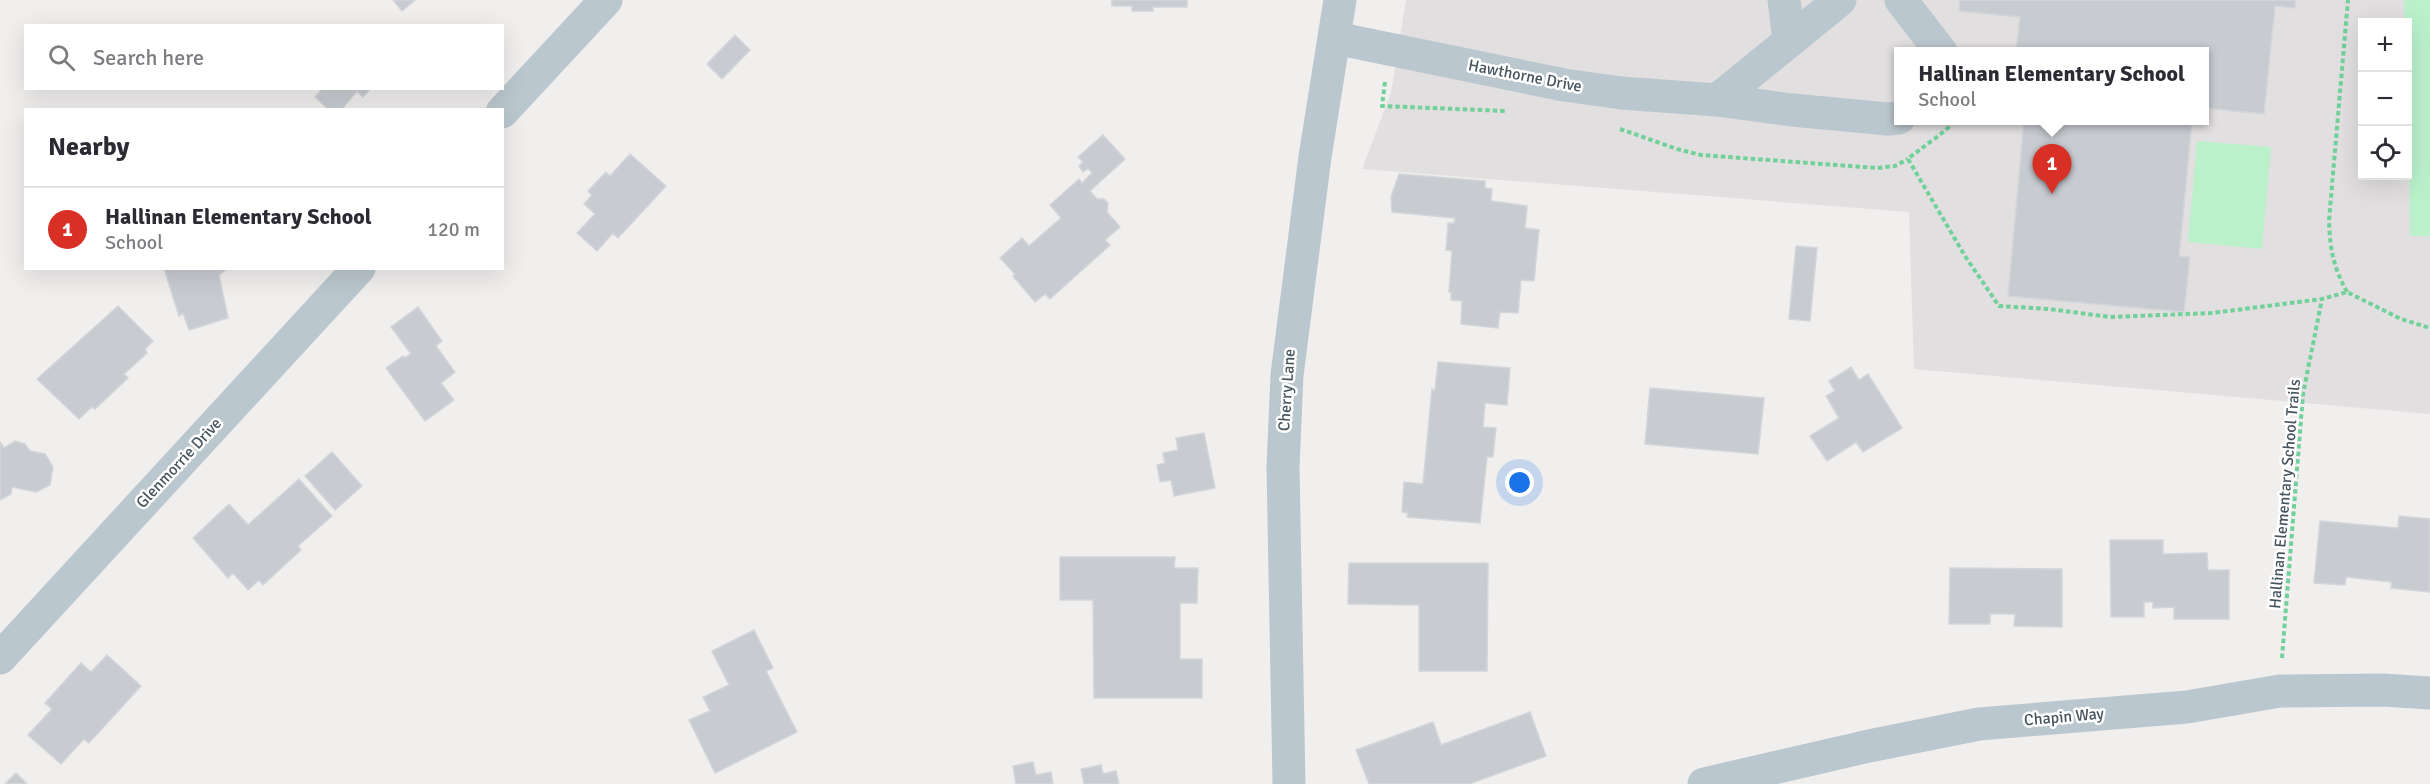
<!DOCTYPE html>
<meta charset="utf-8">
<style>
:root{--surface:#fff;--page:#f2f2f3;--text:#2b2b33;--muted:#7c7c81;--line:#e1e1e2;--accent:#d93025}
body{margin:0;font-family:Signika,sans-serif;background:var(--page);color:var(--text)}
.controls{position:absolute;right:18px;top:18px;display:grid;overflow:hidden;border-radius:0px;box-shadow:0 6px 24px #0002}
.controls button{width:54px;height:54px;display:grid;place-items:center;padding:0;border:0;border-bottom:2px solid var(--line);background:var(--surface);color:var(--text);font:30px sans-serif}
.you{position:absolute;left:1520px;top:483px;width:21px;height:21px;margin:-15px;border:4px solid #fff;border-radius:50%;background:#1a73e8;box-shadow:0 0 0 9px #1a73e833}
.badge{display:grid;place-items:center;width:39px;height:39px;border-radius:50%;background:var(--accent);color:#fff;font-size:20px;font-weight:700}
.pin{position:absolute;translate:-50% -50px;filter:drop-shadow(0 2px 3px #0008)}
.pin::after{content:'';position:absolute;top:32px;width:21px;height:18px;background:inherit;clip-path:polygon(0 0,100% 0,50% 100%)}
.popup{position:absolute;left:1894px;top:47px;width:315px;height:78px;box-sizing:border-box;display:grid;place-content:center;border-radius:0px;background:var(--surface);filter:drop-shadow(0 2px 4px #0005);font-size:20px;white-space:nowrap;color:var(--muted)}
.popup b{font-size:22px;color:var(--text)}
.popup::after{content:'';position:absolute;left:50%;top:100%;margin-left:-12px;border:12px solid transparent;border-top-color:var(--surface)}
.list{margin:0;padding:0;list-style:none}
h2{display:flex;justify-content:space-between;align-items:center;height:78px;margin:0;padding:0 24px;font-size:26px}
h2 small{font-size:20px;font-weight:400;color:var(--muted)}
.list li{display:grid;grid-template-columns:39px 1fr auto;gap:18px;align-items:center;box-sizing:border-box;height:84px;padding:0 24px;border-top:2px solid var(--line)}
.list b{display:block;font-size:22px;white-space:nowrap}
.list p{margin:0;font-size:20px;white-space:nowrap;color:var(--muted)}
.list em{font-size:20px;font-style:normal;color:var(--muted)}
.icon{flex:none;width:33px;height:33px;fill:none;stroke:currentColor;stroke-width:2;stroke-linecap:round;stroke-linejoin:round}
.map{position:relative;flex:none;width:2430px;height:784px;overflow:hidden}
.search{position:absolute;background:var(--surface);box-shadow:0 6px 24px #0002;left:24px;top:24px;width:480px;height:66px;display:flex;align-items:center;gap:15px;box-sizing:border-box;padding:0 21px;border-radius:0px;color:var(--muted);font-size:22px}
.panel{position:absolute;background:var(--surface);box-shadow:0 6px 24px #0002;left:24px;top:108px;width:480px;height:162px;border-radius:0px}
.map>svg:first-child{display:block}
.education{fill:#e2dfe0;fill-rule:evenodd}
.green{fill:#baf1cb}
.building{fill:#c8ccd1;stroke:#d2d5da;stroke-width:1.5}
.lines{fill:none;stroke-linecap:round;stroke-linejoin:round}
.path{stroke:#70d19a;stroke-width:4;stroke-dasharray:4.5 3;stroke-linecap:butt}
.minor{stroke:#bbc7ce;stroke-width:33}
.labels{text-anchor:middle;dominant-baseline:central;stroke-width:5;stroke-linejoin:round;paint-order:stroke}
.street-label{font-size:16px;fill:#45535d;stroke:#fff}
</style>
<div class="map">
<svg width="2430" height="784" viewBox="0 0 2430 784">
<rect width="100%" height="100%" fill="#f1eeee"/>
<path class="education" d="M 1406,0 L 2430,0 L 2430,414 L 1914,369 L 1909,212 L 1362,169 L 1391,93 ZM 2362,22 L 2408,22 L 2408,176 L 2362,176 ZM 1899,52 L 2205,52 L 2205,121 L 1899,121 Z"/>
<path class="green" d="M 2404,0 L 2430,0 L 2430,236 L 2410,236 L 2408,22 L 2405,22 Z
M 2197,141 L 2271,147 L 2262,249 L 2188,242 Z"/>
<path class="building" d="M 393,0 L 415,0 L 402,11 Z
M 1112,0 L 1187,0 L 1187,7 L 1153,7 L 1153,11 L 1132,11 L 1132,6 L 1112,6 Z
M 1960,0 L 2295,0 L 2295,8 L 2275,6 L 2264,114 L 2205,108 L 2205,52 L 2016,52 L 2020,17 L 1959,11 Z
M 735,35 L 750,50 L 722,79 L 707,64 Z
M 323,88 L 371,88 L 363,97 L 357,91 L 341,110 L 329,110 L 315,97 Z
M 2024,121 L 2192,121 L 2179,256 L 2190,257 L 2184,312 L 2008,296 Z
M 1103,135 L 1125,159 L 1090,191 L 1097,199 L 1104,199 L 1108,203 L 1107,212 L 1120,227 L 1105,240 L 1110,245 L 1050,299 L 1045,294 L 1035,302 L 1013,276 L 1015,274 L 1000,258 L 1022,238 L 1029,246 L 1061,218 L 1050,205 L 1079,179 L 1082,183 L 1092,173 L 1088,168 L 1083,172 L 1079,166 L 1083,162 L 1078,157 Z
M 630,154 L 666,186 L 618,238 L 613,233 L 597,251 L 577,233 L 595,214 L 584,204 L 592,195 L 588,191 L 606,172 L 610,176 Z
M 1399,174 L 1485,181 L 1485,188 L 1492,189 L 1491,201 L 1527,206 L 1525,228 L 1539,230 L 1534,281 L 1521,280 L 1518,313 L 1500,312 L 1498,328 L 1461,324 L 1462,301 L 1451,300 L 1451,292 L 1449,292 L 1452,251 L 1446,250 L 1448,223 L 1454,223 L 1455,218 L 1392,212 L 1391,197 Z
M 1796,246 L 1817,248 L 1810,321 L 1789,319 Z
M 164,268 L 228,268 L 219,275 L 228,318 L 189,330 L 183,313 L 179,316 Z
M 118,306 L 153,341 L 145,349 L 147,353 L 124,374 L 128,378 L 95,409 L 92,407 L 79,419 L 37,379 Z
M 418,307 L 442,341 L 436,346 L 455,372 L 441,383 L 454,400 L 425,421 L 386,368 L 403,356 L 404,358 L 411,354 L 391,327 Z
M 1438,362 L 1510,368 L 1507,405 L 1485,403 L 1483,427 L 1496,428 L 1493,457 L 1487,457 L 1480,523 L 1407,517 L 1408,513 L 1402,512 L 1404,482 L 1423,484 L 1432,389 L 1435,390 Z
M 1851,367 L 1859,380 L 1868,374 L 1902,428 L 1863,452 L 1856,442 L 1827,461 L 1810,436 L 1839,418 L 1826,396 L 1835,391 L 1829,381 Z
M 1650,388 L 1764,398 L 1758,454 L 1645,444 Z
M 1204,433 L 1215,488 L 1174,496 L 1171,480 L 1160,482 L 1157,465 L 1165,463 L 1163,453 L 1178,450 L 1176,438 Z
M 15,441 L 25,444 L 30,451 L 45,454 L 53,467 L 50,485 L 36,492 L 12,487 L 11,494 L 0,500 L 0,442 L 4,448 Z
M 332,452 L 362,486 L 335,510 L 305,476 Z
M 299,479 L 332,516 L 298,546 L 301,550 L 263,585 L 259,580 L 248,590 L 233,573 L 228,578 L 193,538 L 229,504 L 248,525 Z
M 2399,516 L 2430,519 L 2430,592 L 2391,588 L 2392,582 L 2346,577 L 2345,585 L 2314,583 L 2320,521 L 2398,528 Z
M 2110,540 L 2163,540 L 2163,554 L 2207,553 L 2208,570 L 2229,570 L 2229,619 L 2174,619 L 2174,607 L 2153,608 L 2153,602 L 2144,602 L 2144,617 L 2111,617 Z
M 1060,557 L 1175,557 L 1174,568 L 1198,568 L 1197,603 L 1180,603 L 1180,659 L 1202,659 L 1202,698 L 1094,698 L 1093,600 L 1060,600 Z
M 1349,563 L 1488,563 L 1487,671 L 1419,671 L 1419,605 L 1348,604 Z
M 1950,568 L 2062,569 L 2062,627 L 2014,626 L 2015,614 L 1990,614 L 1990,624 L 1949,624 Z
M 754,630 L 773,668 L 766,671 L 797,732 L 715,773 L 689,720 L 710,711 L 703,697 L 729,685 L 712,651 Z
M 107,655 L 141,686 L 89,743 L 84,739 L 61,764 L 28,735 L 52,709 L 45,703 L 81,663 L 91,672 Z
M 1530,712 L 1546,756 L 1469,784 L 1369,784 L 1356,750 L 1433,722 L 1441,745 Z
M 1033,762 L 1036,775 L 1051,772 L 1053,784 L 1016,784 L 1013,766 Z
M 1101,765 L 1103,774 L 1116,771 L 1119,784 L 1084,784 L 1081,769 Z
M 16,773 L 27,784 L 5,784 Z"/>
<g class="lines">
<path class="path" d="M 1385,82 L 1382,106 L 1506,111
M 1954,121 C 1949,130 1918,150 1908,159 L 1965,256 L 1999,306 L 2049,309 L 2110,317 L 2212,313 L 2322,299 L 2347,292 L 2401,319 L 2430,328
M 1620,129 L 1677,149 L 1701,155 L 1877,168 L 1895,166 L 1908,159
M 2347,292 C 2333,266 2330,250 2329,220 L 2348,0
M 2282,658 L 2303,394 L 2322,299"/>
<path class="minor" d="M 1784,0 L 1789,41
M 1901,0 L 1941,52
M 1335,38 L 1564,85 L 1621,93 L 1717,100 L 1792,110 L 1888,119 L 1899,118
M 1717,100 L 1840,0
M 502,112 L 606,0
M 0,658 L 359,268
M 1289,784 L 1283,467 L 1287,375 L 1315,157 L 1340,0
M 1704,784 L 1869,746 L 1979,724 L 2187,707 L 2280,691 L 2383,690 L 2430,693"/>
</g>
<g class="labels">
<g class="street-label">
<text transform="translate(1525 76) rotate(11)">Hawthorne Drive</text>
<text transform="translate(1287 390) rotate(-86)">Cherry Lane</text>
<text transform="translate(179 463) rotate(-47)">Glenmorrie Drive</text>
<text transform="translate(2285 494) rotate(-85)">Hallinan Elementary School Trails</text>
<text transform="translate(2064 717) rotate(-5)">Chapin Way</text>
</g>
</g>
</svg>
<div class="controls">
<button>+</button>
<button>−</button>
<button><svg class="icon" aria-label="locate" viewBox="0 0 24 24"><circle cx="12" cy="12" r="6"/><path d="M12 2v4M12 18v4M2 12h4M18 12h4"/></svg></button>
</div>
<div class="you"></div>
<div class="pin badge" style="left:2052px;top:194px">1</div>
<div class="popup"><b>Hallinan Elementary School</b>School</div>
<div class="search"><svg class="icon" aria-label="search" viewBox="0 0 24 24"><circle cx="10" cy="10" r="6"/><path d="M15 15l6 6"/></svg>Search here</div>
<section class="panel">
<h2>Nearby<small></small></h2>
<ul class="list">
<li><span class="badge">1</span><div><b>Hallinan Elementary School</b><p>School</p></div><em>120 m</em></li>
</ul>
</section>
</div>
